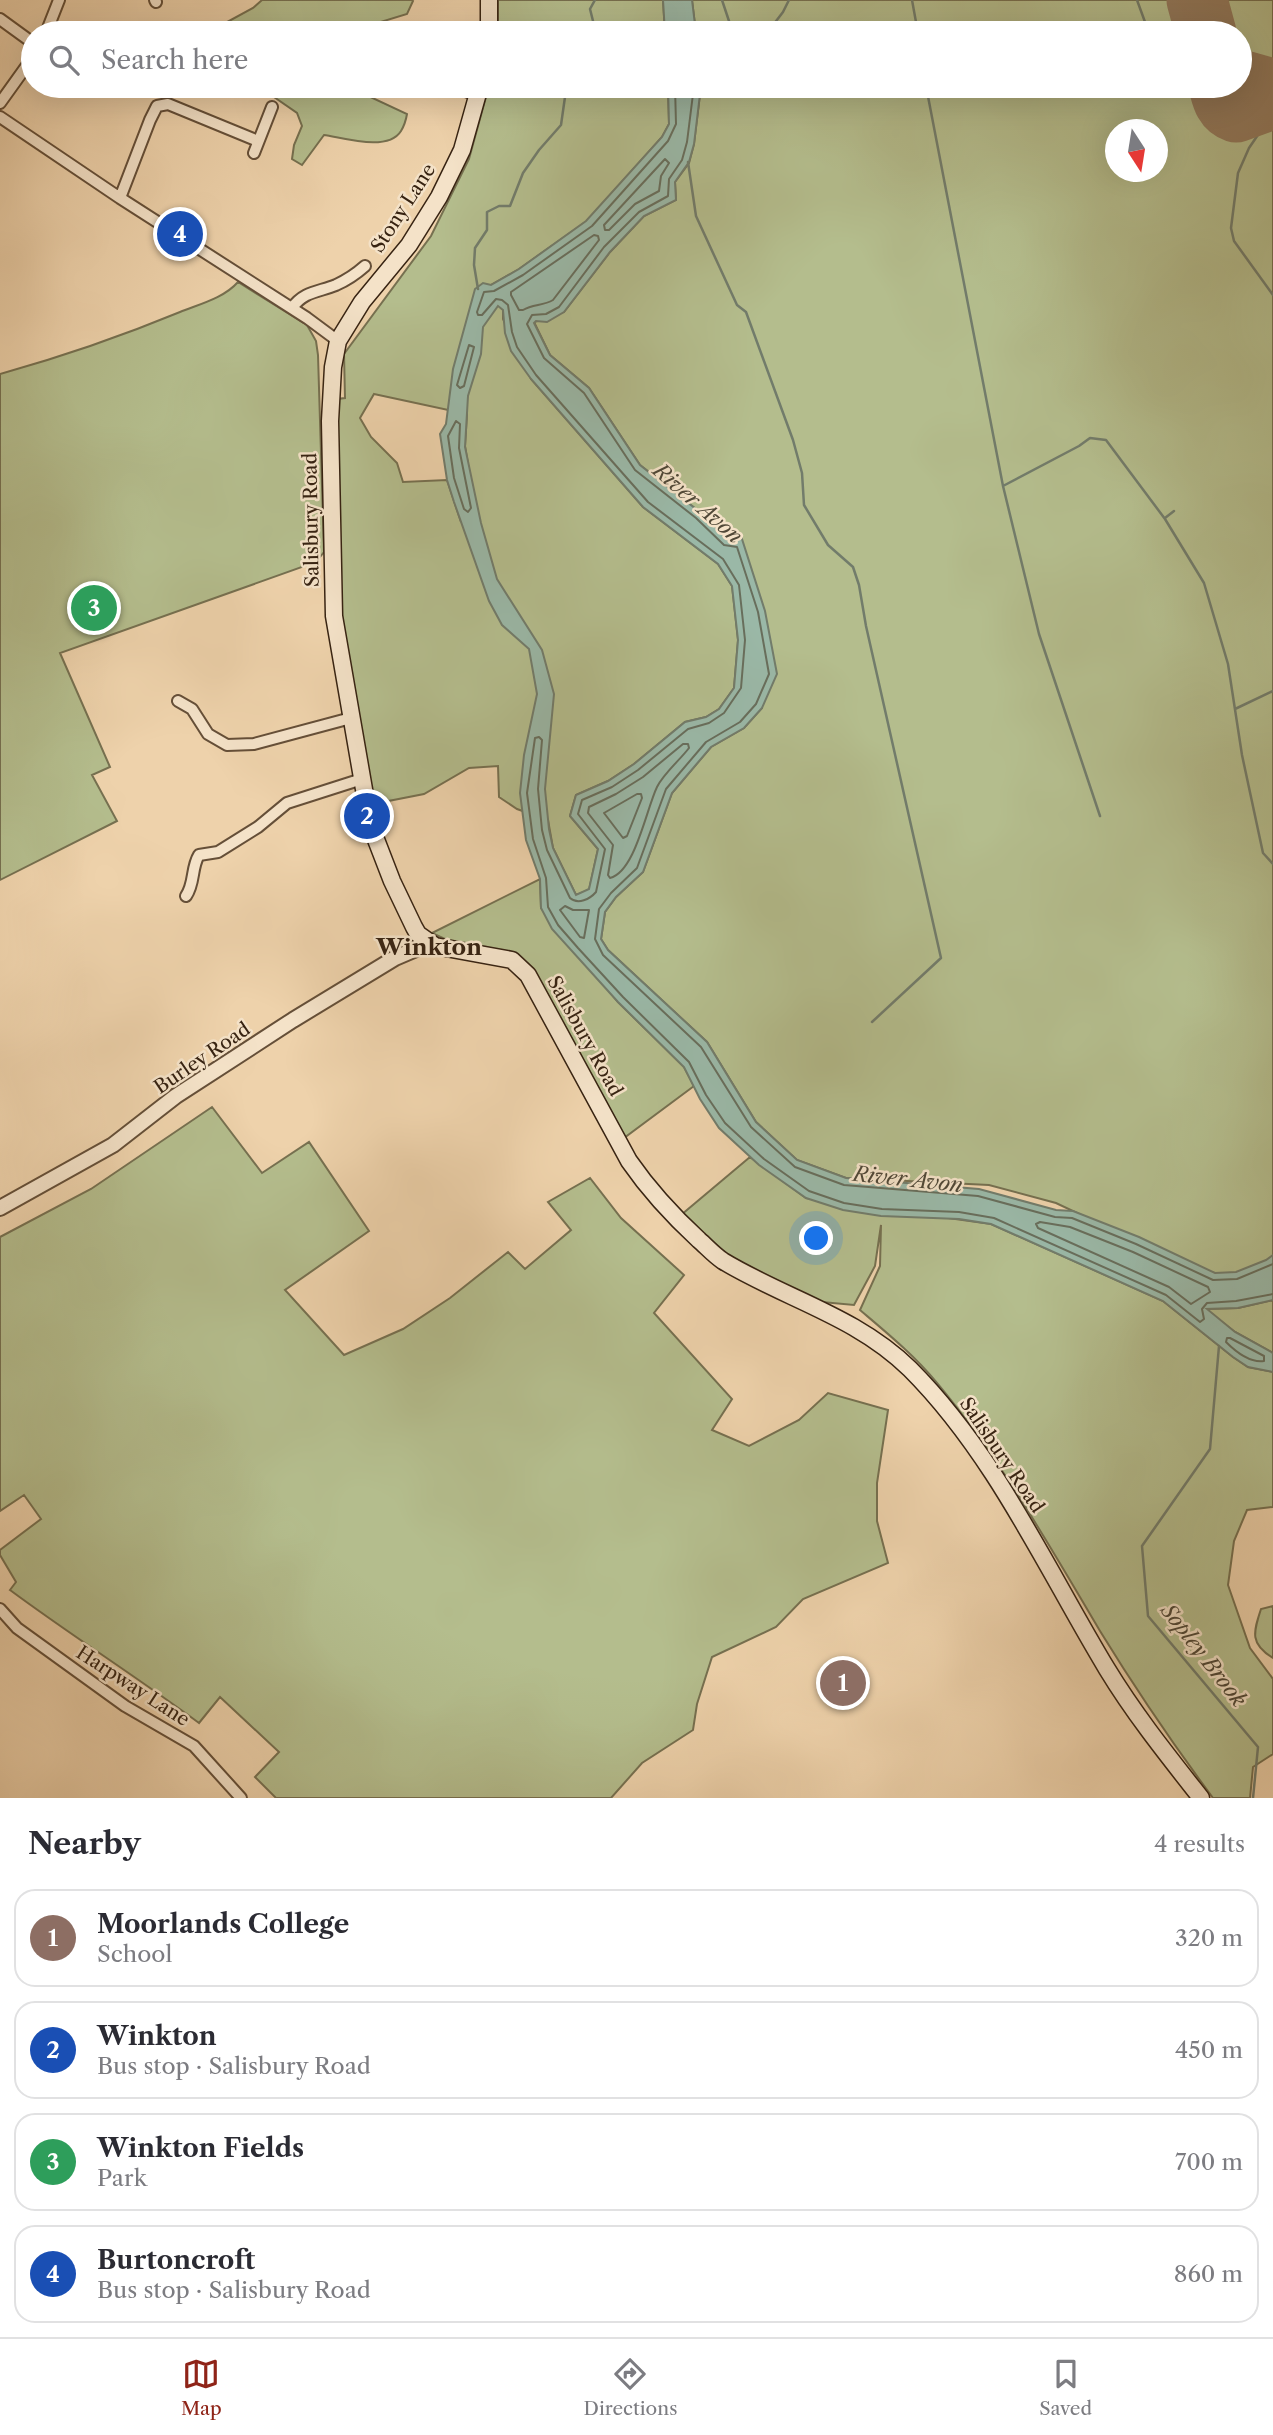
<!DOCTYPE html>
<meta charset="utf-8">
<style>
:root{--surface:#fff;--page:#f2f2f3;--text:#2b2b33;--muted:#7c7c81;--line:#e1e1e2;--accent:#8f2418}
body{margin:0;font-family:"Libre Caslon Text",serif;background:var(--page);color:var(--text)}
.compass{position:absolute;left:1105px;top:119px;width:63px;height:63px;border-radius:50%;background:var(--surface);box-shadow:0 7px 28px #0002;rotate:168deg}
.you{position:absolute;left:817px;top:1239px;width:24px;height:24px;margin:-18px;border:5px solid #fff;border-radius:50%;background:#1a73e8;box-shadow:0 0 0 10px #1a73e833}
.badge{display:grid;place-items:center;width:46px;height:46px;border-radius:50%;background:var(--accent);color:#fff;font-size:23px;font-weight:700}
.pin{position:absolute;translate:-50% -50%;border:4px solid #fff;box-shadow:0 2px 7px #0006}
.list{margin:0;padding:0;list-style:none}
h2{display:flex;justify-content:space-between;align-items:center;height:91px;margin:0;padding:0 28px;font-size:30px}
h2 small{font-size:23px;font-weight:400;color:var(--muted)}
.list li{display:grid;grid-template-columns:46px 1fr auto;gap:21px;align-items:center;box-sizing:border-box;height:98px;margin:0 14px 14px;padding:0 14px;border:2px solid var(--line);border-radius:21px}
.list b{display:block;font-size:26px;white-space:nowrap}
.list p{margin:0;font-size:23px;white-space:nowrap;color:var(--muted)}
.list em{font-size:23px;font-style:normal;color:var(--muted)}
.icon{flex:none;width:38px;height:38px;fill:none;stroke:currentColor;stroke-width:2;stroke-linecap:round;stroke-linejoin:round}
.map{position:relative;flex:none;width:1273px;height:1798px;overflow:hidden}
.search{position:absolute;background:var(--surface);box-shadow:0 7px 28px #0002;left:21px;right:21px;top:21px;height:77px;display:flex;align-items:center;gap:18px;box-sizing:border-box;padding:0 24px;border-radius:38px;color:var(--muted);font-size:26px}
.sheet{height:539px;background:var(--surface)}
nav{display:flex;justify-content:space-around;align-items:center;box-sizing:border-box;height:98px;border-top:2px solid var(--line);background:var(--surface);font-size:19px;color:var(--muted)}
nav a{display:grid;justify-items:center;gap:4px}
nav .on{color:var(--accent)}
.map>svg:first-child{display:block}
.green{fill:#b4bd8d;stroke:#767050;stroke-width:2;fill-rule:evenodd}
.water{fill:#9ab8a7;stroke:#727c6b;stroke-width:2;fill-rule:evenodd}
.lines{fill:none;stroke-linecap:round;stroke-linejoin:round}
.shore{stroke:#686e5c;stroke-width:2}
.stream{stroke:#727c6b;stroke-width:2.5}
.runway{stroke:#927a5e;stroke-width:61}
.minor-casing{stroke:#654f38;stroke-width:14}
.tertiary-casing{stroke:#654f38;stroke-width:18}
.secondary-casing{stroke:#372312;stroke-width:19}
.minor{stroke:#f4e2c8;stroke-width:10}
.tertiary{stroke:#f4e2c8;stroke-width:14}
.secondary{stroke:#f4e2c8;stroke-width:16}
.labels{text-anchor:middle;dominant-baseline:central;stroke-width:5;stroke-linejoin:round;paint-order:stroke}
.street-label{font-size:19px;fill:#372312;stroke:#f4e2c8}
.water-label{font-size:21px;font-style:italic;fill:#504837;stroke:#f4e2c8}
.quarter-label{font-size:23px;font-weight:bold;fill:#372312;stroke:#f4e2c8}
</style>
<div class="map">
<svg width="1273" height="1798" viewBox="0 0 1273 1798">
<rect width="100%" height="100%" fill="#eed2ab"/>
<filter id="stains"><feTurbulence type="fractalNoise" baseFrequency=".00286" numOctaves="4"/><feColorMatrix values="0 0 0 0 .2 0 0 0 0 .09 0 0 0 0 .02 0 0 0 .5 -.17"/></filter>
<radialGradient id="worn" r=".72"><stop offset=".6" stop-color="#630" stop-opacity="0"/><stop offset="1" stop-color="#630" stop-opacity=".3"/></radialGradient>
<path class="green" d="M 262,0 L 412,0 L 413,1 L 407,14 L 364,27 L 361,33 L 207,33 L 253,8 Z
M 498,0 L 663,0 L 665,33 L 498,33 Z
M 692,0 L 1273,0 L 1273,1260 L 1221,1281 L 1056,1203 L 989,1185 L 846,1178 L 797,1160 L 756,1122 L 707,1042 L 608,950 L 601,939 L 605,912 L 616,897 L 643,872 L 672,793 L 711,747 L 744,728 L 762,708 L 728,539 L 701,513 L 640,465 L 589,388 L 550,355 L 534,322 L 564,312 L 610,252 L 644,216 L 676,200 L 675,182 L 689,163 L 694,144 L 701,86 L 1240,86 L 1240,33 L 696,33 ZM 1116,130 L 1158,130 L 1158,172 L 1116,172 Z
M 274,86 L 347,86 L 407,114 C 406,120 404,126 401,131 C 388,152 344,138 324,135 L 302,165 L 292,159 L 294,145 L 302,126 L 297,113 L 274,97 Z
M 489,86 L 668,86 L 669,124 L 662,137 L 587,221 L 519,269 L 491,285 L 503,310 L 503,319 L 531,379 L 643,507 L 718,564 L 732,586 L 738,640 L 734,688 L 719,709 L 706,717 L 685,722 L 634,764 L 608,781 L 576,795 L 570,816 L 598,849 L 589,890 L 576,895 L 553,848 L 548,820 L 517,809 L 499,797 L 498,766 L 469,768 L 424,794 L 373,804 L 340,620 L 337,399 L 345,398 L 344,354 L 431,236 L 469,159 ZM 374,394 L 467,414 L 465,446 L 468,464 L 461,522 L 447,480 L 403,482 L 397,463 L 371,437 L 360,418 Z
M 238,282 L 307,325 L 316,341 L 318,355 L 324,552 L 316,562 L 60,653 L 110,767 L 92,775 L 117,821 L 0,880 L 0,374 C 61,357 122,336 180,312 C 200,304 224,298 238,282 Z
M 540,879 L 541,908 L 618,1002 L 684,1067 L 694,1086 L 624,1138 L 511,953 L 447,940 L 432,933 Z
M 212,1107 L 262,1173 L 309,1142 L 369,1231 L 285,1290 L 344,1355 L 403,1329 L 450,1298 L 508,1252 L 525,1269 L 571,1230 L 548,1202 L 590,1178 L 621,1218 L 684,1275 L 654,1313 L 732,1399 L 712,1430 L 749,1446 L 799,1420 L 828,1393 L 888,1410 L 877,1483 L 877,1521 L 888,1563 L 803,1599 L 776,1627 L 712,1657 L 697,1704 L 693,1730 L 642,1763 L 611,1798 L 276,1798 L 255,1777 L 279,1752 L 220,1697 L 199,1723 C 137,1677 72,1636 10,1590 L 16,1582 L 0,1555 L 0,1550 L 41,1519 L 24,1495 L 0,1511 L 0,1237 L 91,1189 Z
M 750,1157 L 806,1198 L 991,1224 L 1163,1301 L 1233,1357 L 1248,1367 L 1273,1372 L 1273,1507 L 1247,1510 L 1234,1541 L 1228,1585 L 1250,1648 L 1273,1679 L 1273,1754 L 1253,1767 L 1250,1798 L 1213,1798 C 1173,1744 1135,1688 1100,1631 C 1051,1548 999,1457 937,1383 C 914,1355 887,1333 860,1310 L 880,1266 L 881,1225 L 875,1266 L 854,1305 L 822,1302 L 762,1275 L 731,1258 L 681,1215 Z
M 1273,1300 L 1273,1353 L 1235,1332 L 1205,1309 L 1238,1308 Z
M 1273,1606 L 1273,1658 C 1250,1644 1253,1633 1261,1609 Z"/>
<path class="water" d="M 663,0 L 692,0 L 696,33 L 665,33 Z
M 668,86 L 701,86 L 694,144 L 689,162 L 675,182 L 676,200 L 644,216 L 610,252 L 564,312 L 547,322 L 536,321 L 534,323 L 550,355 L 589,388 L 640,465 L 701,513 L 728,539 L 741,536 L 765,611 L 777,674 L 762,708 L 744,728 L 711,747 L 672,793 L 643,872 L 616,897 L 605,912 L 601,939 L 608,950 L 707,1042 L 756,1122 L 797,1160 L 846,1178 L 979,1189 L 1056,1210 L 1073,1211 L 1139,1237 L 1215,1273 L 1236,1272 L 1266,1260 L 1273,1255 L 1273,1300 L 1238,1308 L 1207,1309 L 1235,1332 L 1273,1353 L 1273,1372 L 1248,1367 L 1233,1357 L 1163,1301 L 991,1224 L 959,1219 L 881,1216 L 843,1210 L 806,1198 L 759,1165 L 719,1128 L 700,1099 L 684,1067 L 618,1002 L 552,929 L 541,908 L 540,879 L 526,840 L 520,793 L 524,755 L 537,694 L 529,649 L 502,625 L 489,601 L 454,502 L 447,480 L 440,434 L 446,424 L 453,369 L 475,289 L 483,283 L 491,285 L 519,269 L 586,221 L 662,137 L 669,124 ZM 498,306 L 503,310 L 505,333 L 511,351 L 531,379 L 643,507 L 718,564 L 732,586 L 738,640 L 734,688 L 719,709 L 706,717 L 685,722 L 634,764 L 608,781 L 576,795 L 570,816 L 598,849 L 589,889 L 576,895 L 553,848 L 549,829 L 545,789 L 554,694 L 542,650 L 497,579 L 481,523 L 465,447 L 468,396 L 481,354 L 483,327 Z"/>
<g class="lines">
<path class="shore" d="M 675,86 L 676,124 L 668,141 L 592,226 L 523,275 L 494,291 L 484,292 L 477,312 L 478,315 L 482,315 L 496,299 L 502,300 L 508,305 L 512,332 L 517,347 L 536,375 L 648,502 L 723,559 L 739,585 L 745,640 L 741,688 L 724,713 L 709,723 L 688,729 L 638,770 L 612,787 L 582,800 L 578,814 L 605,849 L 596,892 C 590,899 578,905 570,898 L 547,850 L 542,830 L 538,789 L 542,740 L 539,737 L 535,738 L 527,793 L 533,839 L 546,878 L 548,907 L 558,925 L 578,948 L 623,997 L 689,1062 L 706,1095 L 725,1123 L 764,1159 L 809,1191 L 844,1203 L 882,1209 L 959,1212 L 994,1218 L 1166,1295 L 1200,1322 L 1204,1319 L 1202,1309 L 1207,1303 L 1236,1301 L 1273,1294
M 694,86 L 687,142 L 682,160 L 669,179 L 668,196 L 639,212 L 604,247 L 559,307 L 546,314 L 532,315 L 527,324 L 544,358 L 584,393 L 635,470 L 696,518 L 724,545 L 737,547 L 758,612 L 769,674 L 756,704 L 740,722 L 706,742 L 666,789 L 637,868 L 611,893 L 599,909 L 595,939 L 603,955 L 701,1047 L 751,1127 L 795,1167 L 844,1185 L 978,1196 L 1055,1217 L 1072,1218 L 1136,1244 L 1213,1280 L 1237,1279 L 1273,1264
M 665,159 L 669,163 L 661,176 L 659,191 L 635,204 L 609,230 L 605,230 L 604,225 Z
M 594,235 L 598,236 L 599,240 L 553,300 C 543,306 533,304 523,310 L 519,310 L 511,295 L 511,292 Z
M 469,345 L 474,347 L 464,386 L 460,388 L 457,385 Z
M 456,421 L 460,424 L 459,448 L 471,508 L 468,512 L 464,509 L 454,478 L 448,436 Z
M 683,744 L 688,744 L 689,748 C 679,761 664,773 657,787 C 646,810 635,872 610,878 L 608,875 L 613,845 L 588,813 L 589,807 L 616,794 L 643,777 Z
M 637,794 L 641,794 L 642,798 L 627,836 L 623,838 L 604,813 Z
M 565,906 L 573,910 L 589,910 L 584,938 L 580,937 L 560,910 Z
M 1040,1222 L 1070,1227 L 1133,1252 L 1208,1287 L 1210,1292 L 1191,1304 L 1169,1287 L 1038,1228 L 1036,1224 Z
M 1230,1338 L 1264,1356 L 1264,1361 C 1250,1363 1236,1352 1226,1342 L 1227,1338 Z"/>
<path class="stream" d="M 595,0 L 590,9 L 596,33
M 722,0 L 733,33
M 912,0 L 918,33
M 1137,0 L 1149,33
M 767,33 L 783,12 L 789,0
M 926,86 L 1003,486 L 1039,634 L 1100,816
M 1189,86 L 1215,115 C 1241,115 1252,115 1273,99
M 1258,111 L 1264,126 L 1249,148 L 1238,173 L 1231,228 L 1234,241 L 1273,295
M 1264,126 L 1273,129
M 688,162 L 696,216 L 737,305 L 746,312 L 793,440 L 802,473 L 804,505 L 828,545 L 853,567 L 859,585 L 866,626 L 941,958 L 872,1022
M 478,289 L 474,265 L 475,248 L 487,230 L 487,212 L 499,206 L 510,206 L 523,173 L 539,150 L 561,125 L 565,97 L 571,86
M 1003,486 L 1079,446 L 1090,438 L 1106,440 L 1165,519 L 1204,583 L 1228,664 L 1242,755 L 1263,853 L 1273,864
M 1165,518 L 1174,511
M 1235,709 L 1273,691
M 1219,1346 L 1210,1449 L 1142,1546 L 1148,1616 L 1258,1747 L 1253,1798"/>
<path class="runway" d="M 1197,0 L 1206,33
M 1219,86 C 1222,97 1224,108 1236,112 L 1272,99 L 1269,88 L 1240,80"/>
<g class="minor-casing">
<path id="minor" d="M 155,0 L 156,2
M 0,19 L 33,43
M 46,33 L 59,0
M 453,86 L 478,96
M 0,103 L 33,57
M 0,117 L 120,198 L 307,318 L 338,341
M 254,153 L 272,107
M 120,198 L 150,120 L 157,106 L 168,104 L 258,141
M 292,308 C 304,291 319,292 336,285 C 347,280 356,274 365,266
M 178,701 L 192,709 L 208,734 L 227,745 L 254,744 L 351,718
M 186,896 C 195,883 191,868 199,855 L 218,852 L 258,827 L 287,803 L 362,779
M 0,1609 L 17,1628 L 125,1706 L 194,1746 L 241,1798"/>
</g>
<g class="tertiary-casing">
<path id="tertiary" d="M 0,1208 L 113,1145 L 176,1096 L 293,1020 L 395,958 L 416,949 L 426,941"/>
</g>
<g class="secondary-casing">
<path id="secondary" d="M 489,33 L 489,0
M 480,86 L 462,150 L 439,197 L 409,245 L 362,302 L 338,341 L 333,367 L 330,421 L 334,616 L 370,824 L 392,881 L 414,927 L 418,934 L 435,946 L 512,960 L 528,975 L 629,1161 C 649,1190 673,1216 699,1240 C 707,1247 714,1255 723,1261 C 786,1299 856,1316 910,1369 C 995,1454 1046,1568 1107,1669 C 1135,1715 1168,1756 1201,1798"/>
</g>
<use href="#minor" class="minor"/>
<use href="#tertiary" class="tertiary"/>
<use href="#secondary" class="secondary"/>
</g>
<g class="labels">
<g class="street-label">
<text transform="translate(403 208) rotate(-57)">Stony Lane</text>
<text transform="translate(311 520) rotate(-91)">Salisbury Road</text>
<text transform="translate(585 1036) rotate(61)">Salisbury Road</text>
<text transform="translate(202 1058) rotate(-34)">Burley Road</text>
<text transform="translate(1002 1455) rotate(56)">Salisbury Road</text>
<text transform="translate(133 1686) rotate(33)">Harpway Lane</text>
</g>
<g class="water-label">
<text transform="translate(698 503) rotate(41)">River Avon</text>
<text transform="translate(908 1179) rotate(6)">River Avon</text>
<text transform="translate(1204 1655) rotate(52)">Sopley Brook</text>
</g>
<g class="quarter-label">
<text x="429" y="947">Winkton</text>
</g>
</g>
<rect width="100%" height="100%" filter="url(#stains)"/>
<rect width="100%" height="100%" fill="url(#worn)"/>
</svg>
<svg class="compass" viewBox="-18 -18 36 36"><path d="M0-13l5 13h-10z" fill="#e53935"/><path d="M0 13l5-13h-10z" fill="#7c7c81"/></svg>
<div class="you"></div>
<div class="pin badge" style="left:843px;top:1683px;background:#8d6e63">1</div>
<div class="pin badge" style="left:367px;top:816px;background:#1a4fb4">2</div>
<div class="pin badge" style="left:94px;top:608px;background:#2e9e5b">3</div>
<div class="pin badge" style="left:180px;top:234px;background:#1a4fb4">4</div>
<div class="search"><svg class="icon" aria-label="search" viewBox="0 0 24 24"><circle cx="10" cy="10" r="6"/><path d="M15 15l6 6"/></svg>Search here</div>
</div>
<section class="sheet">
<h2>Nearby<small>4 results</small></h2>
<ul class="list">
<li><span class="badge" style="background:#8d6e63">1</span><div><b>Moorlands College</b><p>School</p></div><em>320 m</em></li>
<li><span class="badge" style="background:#1a4fb4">2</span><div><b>Winkton</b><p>Bus stop · Salisbury Road</p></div><em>450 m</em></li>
<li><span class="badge" style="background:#2e9e5b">3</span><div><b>Winkton Fields</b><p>Park</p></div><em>700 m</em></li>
<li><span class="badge" style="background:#1a4fb4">4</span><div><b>Burtoncroft</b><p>Bus stop · Salisbury Road</p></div><em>860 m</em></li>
</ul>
</section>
<nav>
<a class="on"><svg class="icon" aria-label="map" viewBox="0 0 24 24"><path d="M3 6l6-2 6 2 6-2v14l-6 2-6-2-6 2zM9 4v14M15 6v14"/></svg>Map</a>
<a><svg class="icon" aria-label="directions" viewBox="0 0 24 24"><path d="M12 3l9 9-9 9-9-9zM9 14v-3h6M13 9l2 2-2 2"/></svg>Directions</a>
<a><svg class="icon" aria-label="saved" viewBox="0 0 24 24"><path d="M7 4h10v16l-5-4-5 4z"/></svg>Saved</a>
</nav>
